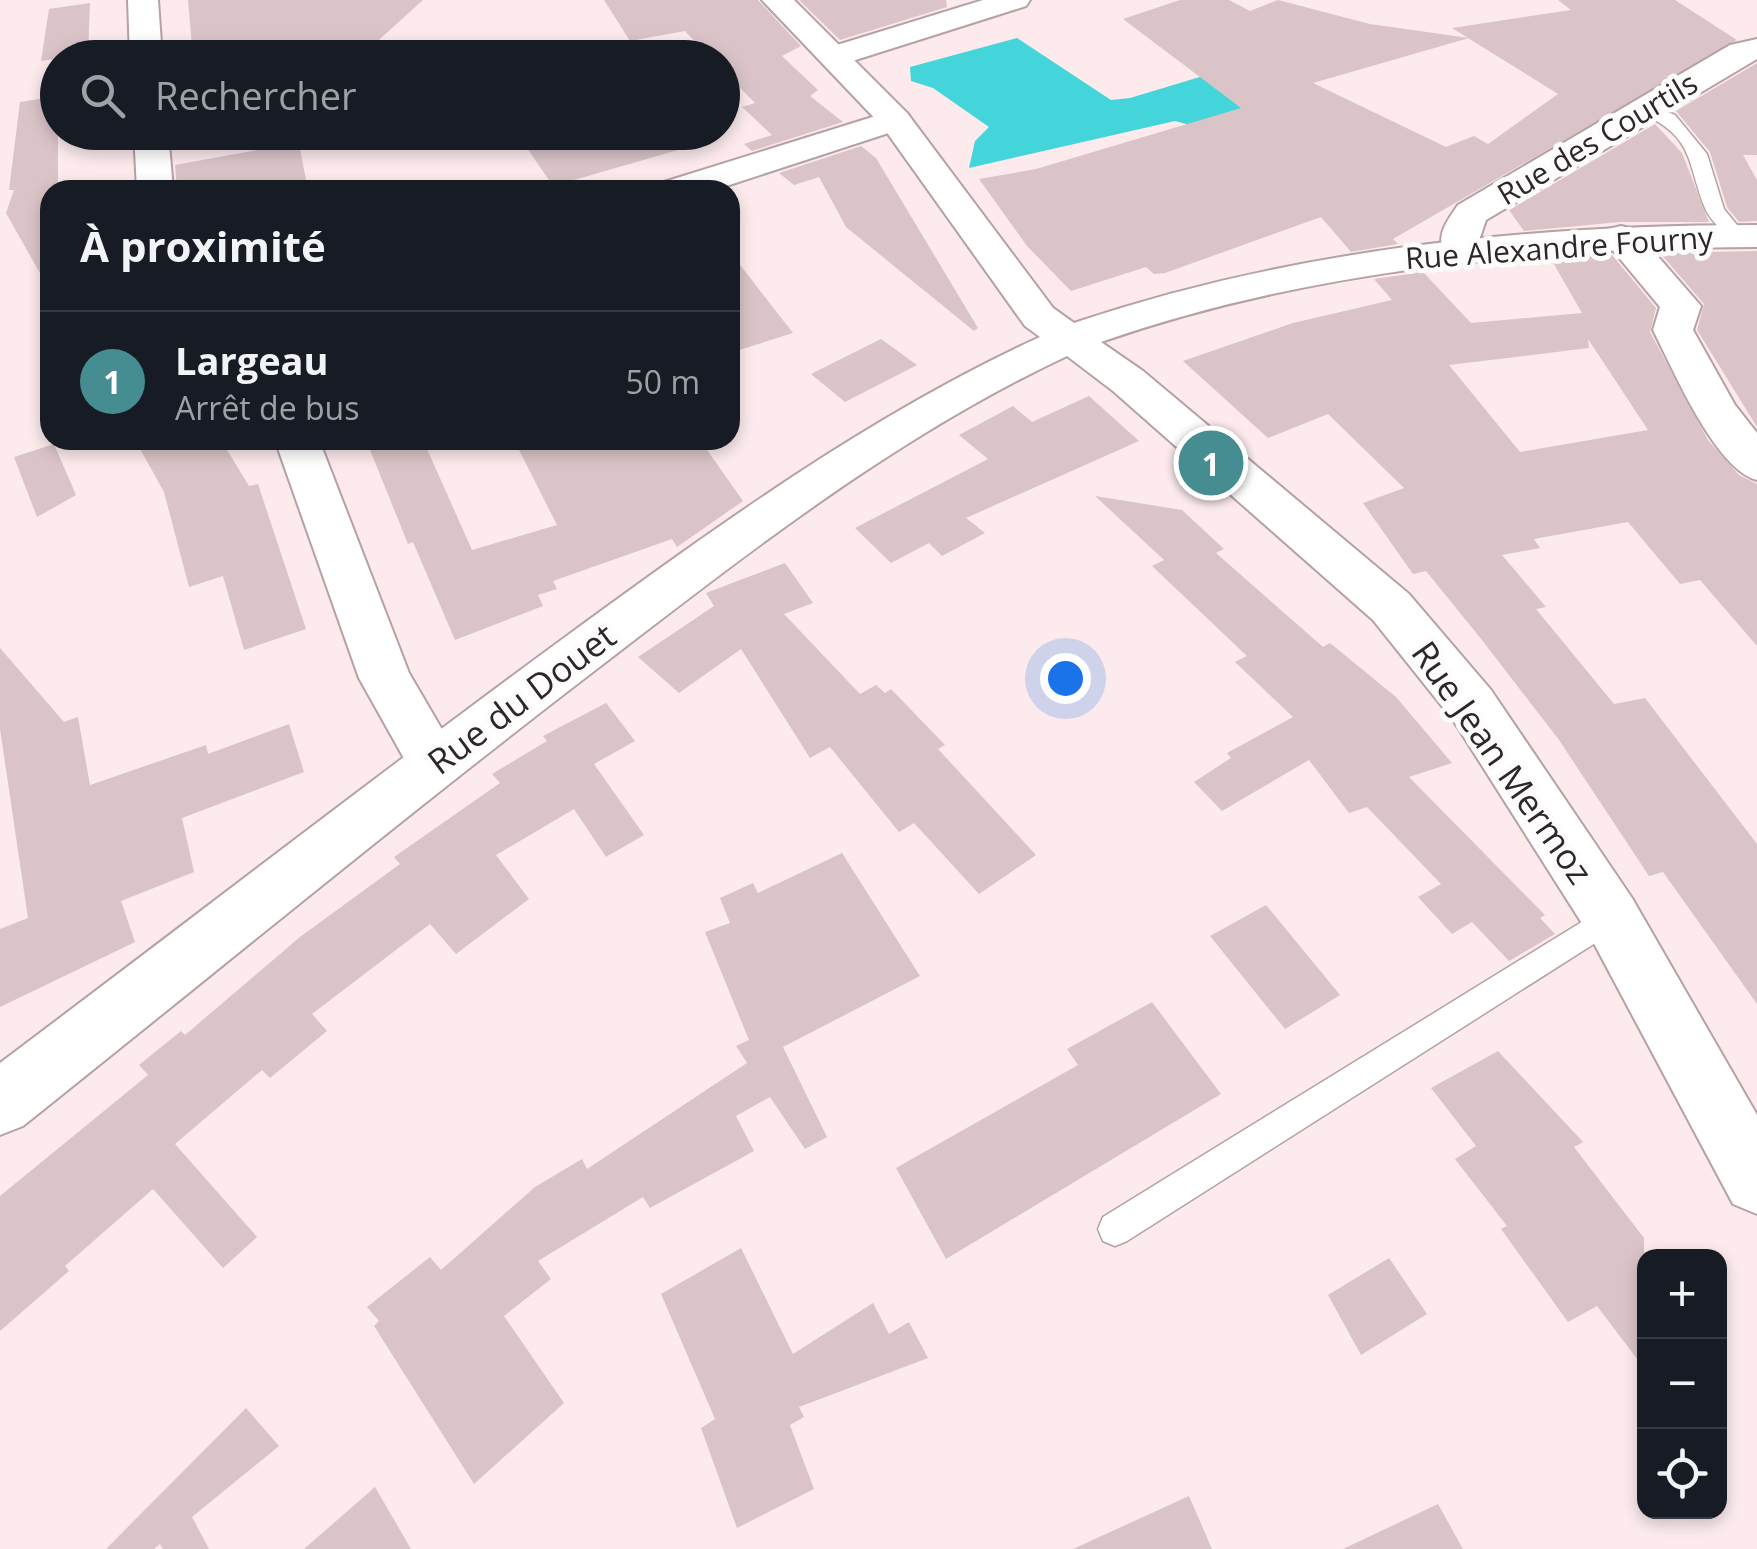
<!DOCTYPE html>
<html lang="fr">
<meta charset="utf-8">
<style>
:root{--surface:#171b24;--page:#20242c;--text:#f1f3f6;--muted:#9ea1a6;--line:#363941;--accent:#458d90}
body{margin:0;font-family:"Open Sans",sans-serif;background:var(--page);color:var(--text)}
.controls{position:absolute;right:30px;bottom:30px;display:grid;overflow:hidden;border-radius:20px;box-shadow:0 5px 15px #0003}
.controls button{width:90px;height:90px;display:grid;place-items:center;padding:0;border:0;border-bottom:2px solid var(--line);background:var(--surface);color:var(--text);font:50px sans-serif}
.you{position:absolute;left:1065px;top:678px;width:35px;height:35px;margin:-25px;border:8px solid #fff;border-radius:50%;background:#1a73e8;box-shadow:0 0 0 15px #1a73e833}
.badge{display:grid;place-items:center;width:65px;height:65px;border-radius:50%;background:var(--accent);color:#fff;font-size:32px;font-weight:700}
.pin{position:absolute;translate:-50% -50%;border:5px solid #fff;box-shadow:0 2px 10px #0006}
.list{margin:0;padding:0;list-style:none}
h2{display:flex;justify-content:space-between;align-items:center;height:130px;margin:0;padding:0 40px;font-size:42px}
h2 small{font-size:32px;font-weight:400;color:var(--muted)}
.list li{display:grid;grid-template-columns:65px 1fr auto;gap:30px;align-items:center;box-sizing:border-box;height:140px;padding:0 40px;border-top:2px solid var(--line)}
.list b{display:block;font-size:38px;white-space:nowrap}
.list p{margin:0;font-size:32px;white-space:nowrap;color:var(--muted)}
.list em{font-size:32px;font-style:normal;color:var(--muted)}
.icon{flex:none;width:55px;height:55px;fill:none;stroke:currentColor;stroke-width:2;stroke-linecap:round;stroke-linejoin:round}
.map{position:relative;flex:none;width:1757px;height:1549px;overflow:hidden}
.search{position:absolute;background:var(--surface);box-shadow:0 5px 15px #0003;left:40px;top:40px;width:700px;height:110px;display:flex;align-items:center;gap:25px;box-sizing:border-box;padding:0 35px;border-radius:55px;color:var(--muted);font-size:38px}
.panel{position:absolute;background:var(--surface);box-shadow:0 5px 15px #0003;left:40px;top:180px;width:700px;height:270px;border-radius:30px}
.map>svg:first-child{display:block}
.water{fill:#43d5da}
.building{fill:#dac4c8;fill-rule:evenodd}
.lines{fill:none;stroke-linecap:round;stroke-linejoin:round}
.lane-casing{stroke:#b6a1a4;stroke-width:3}
.street-casing{stroke:#b6a1a4;stroke-width:4}
.secondary-casing{stroke:#b6a1a4;stroke-width:4}
.lane{fill:#fff;fill-rule:evenodd}
.street{fill:#fff;fill-rule:evenodd}
.secondary{fill:#fff;fill-rule:evenodd}
.labels{text-anchor:middle;dominant-baseline:central;stroke-width:10;stroke-linejoin:round;paint-order:stroke}
.far-street-label{font-size:30px;fill:#2f2628;stroke:#fcfcfc}
.street-label{font-size:35px;fill:#2f2628;stroke:#fcfcfc}
</style>
<div class="map">
<svg width="1757" height="1549" viewBox="0 0 1757 1549">
<rect width="100%" height="100%" fill="#fceaed"/>
<path class="water" d="M 1017,38 L 1111,100 L 1130,98 L 1223,70 L 1292,111 L 1228,135 L 1175,121 L 969,168 L 975,141 L 989,127 L 933,88 L 911,81 L 910,67 Z"/>
<path class="building" d="M 188,0 L 423,0 L 360,57 L 242,43 L 245,58 L 193,58 Z
M 604,0 L 758,0 L 801,46 L 782,56 L 818,90 L 810,96 L 843,122 L 752,151 L 744,144 L 772,135 L 742,107 L 755,103 L 722,69 L 722,58 L 711,58 L 685,31 L 630,41 Z
M 799,0 L 946,0 L 947,7 L 840,40 Z
M 1180,0 L 1229,0 L 1250,11 L 1278,0 L 1370,24 L 1469,38 L 1313,83 L 1446,147 L 1474,136 L 1488,144 L 1558,94 L 1452,28 L 1571,10 L 1558,0 L 1675,0 L 1737,40 L 1393,239 L 1398,244 L 1351,252 L 1321,217 L 1165,273 L 1154,274 L 1146,267 L 1071,291 L 1027,246 L 979,179 L 1036,169 L 1241,108 L 1123,19 Z
M 90,3 L 88,54 L 41,61 L 49,9 Z
M 1757,63 L 1757,155 L 1743,155 L 1757,180 L 1757,221 L 1739,222 L 1727,207 L 1710,152 L 1676,111 Z
M 58,96 L 58,190 L 50,190 L 50,291 L 6,213 L 14,190 L 9,190 L 20,102 Z
M 1655,124 L 1682,153 L 1709,222 L 1620,222 L 1524,231 L 1509,210 Z
M 516,132 L 697,132 L 699,144 L 553,186 Z
M 279,146 L 300,149 L 308,190 L 177,190 L 175,165 Z
M 861,146 L 876,158 L 978,328 L 974,331 L 846,227 L 819,177 L 794,185 L 779,173 Z
M 1757,251 L 1757,427 L 1697,330 L 1704,304 L 1660,253 Z
M 730,252 L 793,333 L 730,353 Z
M 1612,255 L 1656,308 L 1650,332 L 1708,440 L 1739,475 L 1757,484 L 1757,646 L 1700,580 L 1680,584 L 1628,522 L 1534,539 L 1540,548 L 1502,555 L 1546,607 L 1536,609 L 1614,704 L 1645,698 L 1757,844 L 1757,1004 L 1663,872 L 1649,876 L 1559,740 L 1482,640 L 1426,571 L 1413,574 L 1363,503 L 1404,488 L 1328,414 L 1268,438 L 1183,361 L 1293,323 L 1392,300 L 1374,279 L 1423,272 L 1471,323 L 1582,313 L 1551,259 ZM 1588,339 L 1648,430 L 1520,452 L 1449,365 L 1589,348 Z
M 881,339 L 917,365 L 845,402 L 811,374 Z
M 1089,396 L 1139,441 L 966,518 L 985,533 L 942,556 L 929,543 L 891,563 L 855,528 L 988,459 L 959,435 L 1013,406 L 1032,422 Z
M 135,440 L 221,440 L 249,486 L 258,484 L 306,629 L 244,650 L 223,576 L 189,587 L 164,492 Z
M 366,440 L 423,440 L 472,550 L 557,525 L 514,440 L 700,440 L 743,501 L 677,547 L 672,539 L 553,581 L 557,589 L 538,595 L 543,606 L 455,640 L 413,542 L 408,544 Z
M 54,444 L 76,495 L 37,517 L 14,457 Z
M 1095,496 L 1182,510 L 1224,549 L 1216,553 L 1323,647 L 1330,643 L 1396,697 L 1452,763 L 1409,777 L 1545,915 L 1540,918 L 1555,934 L 1509,961 L 1472,922 L 1452,934 L 1418,897 L 1441,884 L 1367,807 L 1349,813 L 1309,760 L 1222,811 L 1194,782 L 1231,758 L 1227,753 L 1293,717 L 1235,662 L 1247,656 L 1152,566 L 1164,560 Z
M 785,563 L 813,603 L 784,614 L 860,694 L 876,685 L 885,693 L 891,689 L 945,745 L 938,749 L 1036,855 L 979,894 L 914,823 L 899,832 L 830,747 L 810,758 L 741,649 L 679,693 L 638,657 L 714,606 L 706,593 Z
M 0,648 L 64,722 L 78,717 L 90,785 L 206,745 L 208,754 L 289,724 L 304,772 L 182,818 L 194,872 L 121,901 L 135,942 L 0,1007 L 0,929 L 28,918 L 0,729 Z
M 606,703 L 635,741 L 594,764 L 644,835 L 606,857 L 574,809 L 496,855 L 529,899 L 456,954 L 430,924 L 312,1014 L 327,1031 L 270,1078 L 262,1070 L 175,1144 L 257,1237 L 223,1268 L 153,1189 L 65,1266 L 69,1271 L 0,1331 L 0,1196 L 148,1075 L 139,1065 L 181,1031 L 185,1035 L 300,937 L 400,864 L 394,857 L 500,783 L 492,774 L 547,741 L 543,736 Z
M 842,853 L 920,976 L 783,1047 L 827,1137 L 805,1149 L 770,1097 L 736,1116 L 754,1151 L 650,1208 L 643,1197 L 538,1261 L 551,1279 L 504,1316 L 564,1403 L 474,1484 L 374,1326 L 379,1321 L 367,1307 L 430,1257 L 441,1270 L 535,1187 L 582,1159 L 587,1169 L 747,1063 L 736,1046 L 749,1040 L 705,932 L 730,923 L 720,898 L 753,883 L 758,893 Z
M 1266,905 L 1340,995 L 1285,1029 L 1210,936 Z
M 1152,1002 L 1221,1094 L 946,1259 L 896,1168 L 1078,1065 L 1067,1049 Z
M 1498,1051 L 1583,1142 L 1574,1147 L 1644,1238 L 1644,1368 L 1597,1306 L 1568,1322 L 1501,1229 L 1507,1226 L 1455,1159 L 1476,1146 L 1431,1088 Z
M 741,1248 L 793,1354 L 873,1303 L 889,1334 L 909,1322 L 928,1358 L 799,1407 L 804,1417 L 790,1425 L 814,1489 L 737,1528 L 701,1428 L 715,1419 L 661,1294 Z
M 1389,1258 L 1427,1314 L 1361,1355 L 1328,1295 Z
M 246,1408 L 279,1446 L 192,1517 L 209,1549 L 163,1549 L 160,1544 L 154,1549 L 106,1549 Z
M 375,1487 L 411,1549 L 304,1549 Z
M 1189,1496 L 1212,1549 L 1073,1549 Z
M 1438,1504 L 1463,1549 L 1343,1549 Z"/>
<g class="lines">
<g class="lane-casing">
<path id="lane" d="M 1645,103 L 1675,115 L 1707,154 L 1724,209 L 1746,236 L 1744,240 L 1730,240 C 1722,230 1710,220 1705,208 C 1686,160 1695,137 1639,112 L 1639,104 Z
M 1611,904 L 1622,908 L 1626,917 L 1622,926 L 1127,1241 L 1115,1246 L 1103,1241 L 1098,1229 L 1103,1217 Z"/>
</g>
<g class="street-casing">
<path id="street" d="M 128,0 L 158,0 L 162,58 L 130,58 Z
M 983,0 L 1030,0 L 1026,6 L 846,63 L 835,66 L 819,56 L 824,49 Z
M 1757,39 L 1757,59 L 1486,220 L 1474,255 L 1446,255 C 1434,237 1447,221 1458,205 L 1730,45 Z
M 895,110 L 907,113 L 912,120 L 907,127 L 714,190 L 659,190 L 664,182 Z
M 134,132 L 168,132 L 173,190 L 137,190 Z
M 1621,226 L 1634,229 L 1701,306 L 1693,330 L 1735,405 L 1757,433 L 1757,480 C 1715,469 1673,369 1653,330 L 1660,307 L 1602,237 L 1608,229 Z
M 275,440 L 319,440 L 409,673 L 461,762 L 453,778 L 434,784 L 415,778 L 359,678 Z"/>
</g>
<g class="secondary-casing">
<path id="secondary" d="M 762,0 L 794,0 L 907,113 L 1053,308 L 1074,323 C 1293,249 1527,225 1757,225 L 1757,247 C 1536,248 1311,269 1101,342 L 1143,371 L 1409,594 L 1491,690 L 1632,898 L 1757,1115 L 1757,1214 L 1733,1204 L 1590,936 L 1453,720 L 1373,620 L 1113,391 L 1067,356 C 897,436 750,551 602,665 C 406,815 216,972 23,1126 L 0,1135 L 0,1063 C 189,921 377,775 568,635 C 719,525 870,415 1040,337 L 1025,326 L 883,127 Z"/>
</g>
<use href="#lane" class="lane"/>
<use href="#street" class="street"/>
<use href="#secondary" class="secondary"/>
</g>
<g class="labels">
<g class="far-street-label">
<text transform="translate(1597 138) rotate(-31)">Rue des Courtils</text>
<text transform="translate(1559 247) rotate(-4)">Rue Alexandre Fourny</text>
</g>
<g class="street-label">
<text transform="translate(521 698) rotate(-37)">Rue du Douet</text>
<text transform="translate(1503 762) rotate(55)">Rue Jean Mermoz</text>
</g>
</g>
</svg>
<div class="controls">
<button>+</button>
<button>−</button>
<button><svg class="icon" aria-label="locate" viewBox="0 0 24 24"><circle cx="12" cy="12" r="6"/><path d="M12 2v4M12 18v4M2 12h4M18 12h4"/></svg></button>
</div>
<div class="you"></div>
<div class="pin badge" style="left:1211px;top:463px">1</div>
<div class="search"><svg class="icon" aria-label="search" viewBox="0 0 24 24"><circle cx="10" cy="10" r="6"/><path d="M15 15l6 6"/></svg>Rechercher</div>
<section class="panel">
<h2>À proximité<small></small></h2>
<ul class="list">
<li><span class="badge">1</span><div><b>Largeau</b><p>Arrêt de bus</p></div><em>50 m</em></li>
</ul>
</section>
</div>
